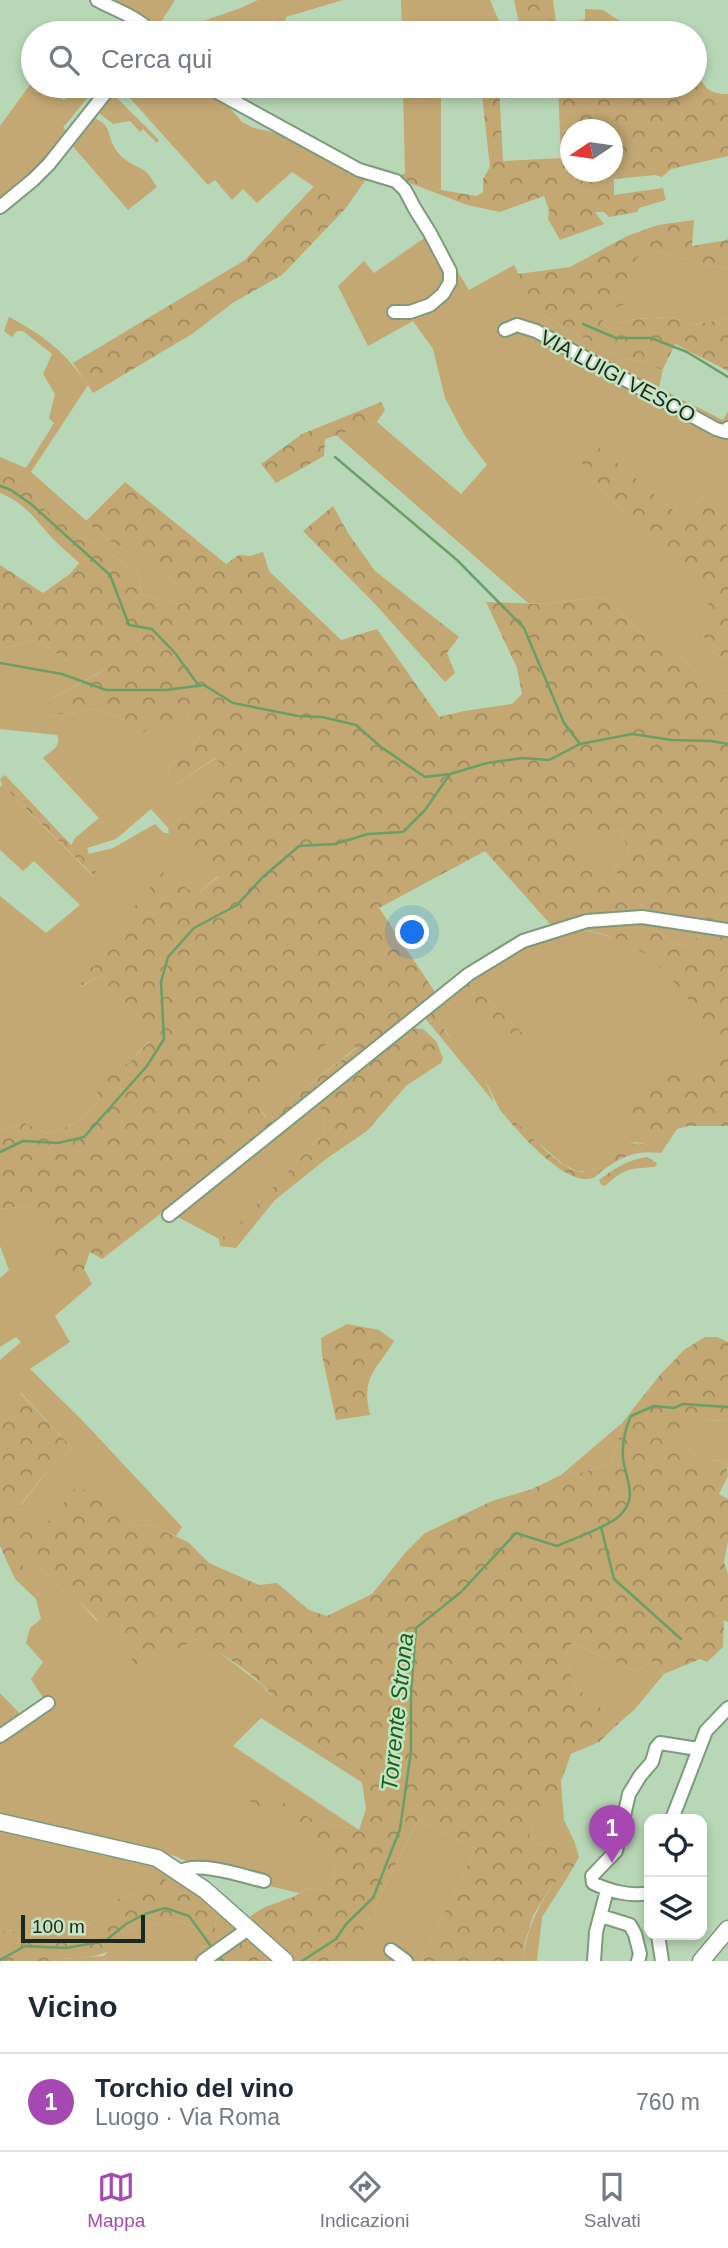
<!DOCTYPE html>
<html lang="it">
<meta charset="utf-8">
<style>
:root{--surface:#fff;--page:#f2f2f3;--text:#1f2937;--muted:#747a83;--line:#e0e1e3;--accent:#a648b2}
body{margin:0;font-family:Helvetica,sans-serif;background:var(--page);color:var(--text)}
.controls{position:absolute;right:21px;bottom:21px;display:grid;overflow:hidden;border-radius:14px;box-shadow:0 4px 10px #0003}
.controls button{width:63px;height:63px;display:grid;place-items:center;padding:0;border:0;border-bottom:2px solid var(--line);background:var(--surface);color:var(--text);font:35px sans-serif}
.compass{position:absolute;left:560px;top:119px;width:63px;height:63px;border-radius:50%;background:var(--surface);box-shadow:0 4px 10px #0003;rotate:257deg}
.scale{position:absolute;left:21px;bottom:18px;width:124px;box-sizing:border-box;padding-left:7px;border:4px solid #1d291c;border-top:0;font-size:19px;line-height:24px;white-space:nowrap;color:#1d291c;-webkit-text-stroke:5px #c5e4c3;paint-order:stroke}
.you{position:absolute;left:413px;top:933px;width:24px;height:24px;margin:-18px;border:5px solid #fff;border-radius:50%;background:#1a73e8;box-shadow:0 0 0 10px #1a73e833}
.badge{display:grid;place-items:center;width:46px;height:46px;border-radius:50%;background:var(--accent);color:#fff;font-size:23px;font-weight:700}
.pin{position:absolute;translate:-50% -58px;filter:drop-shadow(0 2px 4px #0008)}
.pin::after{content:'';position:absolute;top:37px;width:24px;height:21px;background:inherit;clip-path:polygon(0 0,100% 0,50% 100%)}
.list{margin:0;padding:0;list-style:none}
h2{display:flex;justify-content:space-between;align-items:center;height:91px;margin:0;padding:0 28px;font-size:30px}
h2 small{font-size:23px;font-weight:400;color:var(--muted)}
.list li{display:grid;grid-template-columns:46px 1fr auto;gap:21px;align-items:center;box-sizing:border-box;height:98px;padding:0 28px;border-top:2px solid var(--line)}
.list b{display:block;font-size:26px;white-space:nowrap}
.list p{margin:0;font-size:23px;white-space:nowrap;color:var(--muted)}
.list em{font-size:23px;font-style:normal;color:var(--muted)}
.icon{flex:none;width:38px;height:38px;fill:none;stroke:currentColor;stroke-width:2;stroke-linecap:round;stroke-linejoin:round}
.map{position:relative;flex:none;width:728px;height:1961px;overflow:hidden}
.search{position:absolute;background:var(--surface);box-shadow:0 4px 10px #0003;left:21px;right:21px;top:21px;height:77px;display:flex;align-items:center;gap:18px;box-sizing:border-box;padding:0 24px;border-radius:38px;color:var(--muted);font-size:26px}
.sheet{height:189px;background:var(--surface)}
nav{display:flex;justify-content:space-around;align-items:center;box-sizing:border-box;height:98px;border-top:2px solid var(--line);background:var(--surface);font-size:19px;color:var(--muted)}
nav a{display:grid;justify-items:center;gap:4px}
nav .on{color:var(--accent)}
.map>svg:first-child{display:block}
.green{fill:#c3a874}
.forest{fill:url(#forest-crowns);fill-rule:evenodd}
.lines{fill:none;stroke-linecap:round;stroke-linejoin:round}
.stream{stroke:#6a9f67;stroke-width:2.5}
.minor-casing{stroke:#7e9a7c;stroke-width:16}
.major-casing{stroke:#7e9a7c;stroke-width:19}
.minor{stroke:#fff;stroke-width:12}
.major{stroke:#fff;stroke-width:16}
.labels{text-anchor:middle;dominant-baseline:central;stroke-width:5;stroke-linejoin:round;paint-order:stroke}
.street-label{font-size:21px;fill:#1d291c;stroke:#c5e4c3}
.water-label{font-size:23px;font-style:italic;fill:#186319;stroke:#c5e4c3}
</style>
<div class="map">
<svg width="728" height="1961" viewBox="0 0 728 1961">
<defs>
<pattern id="forest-crowns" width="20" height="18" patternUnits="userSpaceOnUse" patternTransform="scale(1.75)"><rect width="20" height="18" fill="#c3a874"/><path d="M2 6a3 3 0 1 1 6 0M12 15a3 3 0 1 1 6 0" fill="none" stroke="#9e895e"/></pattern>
</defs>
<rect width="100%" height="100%" fill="#b8d7b6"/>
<path class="green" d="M 103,0 L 175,0 L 154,33 Z
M 258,0 L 343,0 L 286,17 L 284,31 L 269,33 L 194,33 L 203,21 L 238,9 Z
M 401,0 L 490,0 L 504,33 L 473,33 L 471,30 L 458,30 L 457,33 L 402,33 Z
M 32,82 L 33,86 L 39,86 L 64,100 L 77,86 L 97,86 L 63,128 L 70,134 L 48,161 L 4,200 L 0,196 L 0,126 Z
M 119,86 L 204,86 L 217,93 L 242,122 L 254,128 L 282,134 L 369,175 L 346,208 L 292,172 L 257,203 L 243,189 L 232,200 L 215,180 L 208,185 Z
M 403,86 L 441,86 L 441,190 L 405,173 Z
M 110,91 L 159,140 L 157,143 L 143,129 L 140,132 L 130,121 L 113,124 L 99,113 L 96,107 Z
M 91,117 C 114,125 105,133 116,150 C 123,161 134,164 143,170 C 149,173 153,181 157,187 L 128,210 L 70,143 Z
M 433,232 L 469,290 L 514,265 L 538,313 L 624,359 L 651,363 L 659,369 L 663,369 L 659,388 L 723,420 L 728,411 L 728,526 L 703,497 L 679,515 L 599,447 L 589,479 L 678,560 L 710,600 L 703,635 L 714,653 L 728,659 L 728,692 L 720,690 L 659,640 L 642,633 L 603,597 L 543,604 L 528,603 L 336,435 L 377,422 L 461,494 L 487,465 L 465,436 L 445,398 L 433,349 L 413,321 L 368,346 L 338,286 L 364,261 L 374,273 Z
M 654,250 L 709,266 L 728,268 L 728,318 L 692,325 L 671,317 L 634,319 L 605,327 L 601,314 L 624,304 C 626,290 625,266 638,256 C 643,253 650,252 654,250 Z
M 9,317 C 45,336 65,352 88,385 L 31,472 L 107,539 L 180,585 L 194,603 L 178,604 L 142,594 L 137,572 L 103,549 L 78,536 L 42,507 L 29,486 L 0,470 L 0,457 L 26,468 L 54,423 L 49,418 L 55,394 L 43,374 L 52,354 L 23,331 L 17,331 L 12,337 L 4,331 Z
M 37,640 L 68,661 L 101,661 L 104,670 L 49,700 L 49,716 L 97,709 L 132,723 L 151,724 L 186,713 L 200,738 L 167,770 L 174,786 L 216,758 L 225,768 L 180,819 L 168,828 L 151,809 L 116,839 L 87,848 L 89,854 L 113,848 L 155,824 L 164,833 L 178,834 L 218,876 L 196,895 L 94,969 L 89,962 L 81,987 L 102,975 L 111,990 L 139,1016 L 149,1041 L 128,1063 L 95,1084 L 100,1099 C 82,1122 76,1124 48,1134 L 25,1123 L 0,1131 L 0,896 L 46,933 L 80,905 L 34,861 L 23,871 L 0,850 L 0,787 L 2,785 L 93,876 L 97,872 L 71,846 L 75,838 L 99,818 L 43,758 C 51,751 62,747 57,735 L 0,729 L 0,649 Z
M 620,830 L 629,851 L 614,869 L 646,911 L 632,911 L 565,844 Z
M 642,919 L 724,932 L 704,934 L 683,946 L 671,942 Z
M 578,930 C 597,932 619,938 636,947 C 659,961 703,1012 716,1037 C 719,1043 722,1050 725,1057 L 703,1072 L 693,1071 L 637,1119 L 655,1135 L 649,1145 L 635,1142 L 607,1152 L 595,1167 L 587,1171 L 577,1171 L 564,1165 L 500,1110 L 485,1080 L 473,1070 L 457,1050 L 440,1021 L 435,1005 L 458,987 L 531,1041 L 467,981 L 525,943 Z
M 343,1033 L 357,1047 L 267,1118 L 250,1096 Z
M 318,1101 L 325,1121 L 323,1134 L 230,1233 L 219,1239 L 176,1216 Z
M 29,1206 L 77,1279 L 84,1269 L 92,1284 L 55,1316 L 70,1342 L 30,1369 L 81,1419 L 182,1527 L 176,1536 L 153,1526 L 122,1524 L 75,1488 L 47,1524 L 39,1526 L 28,1518 L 20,1506 L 52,1465 L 72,1448 L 21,1393 L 0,1403 L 0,1360 L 21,1342 L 16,1337 L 0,1347 L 0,1278 L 9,1270 L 0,1246 L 0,1209 Z
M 707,1420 L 728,1421 L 728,1471 L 726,1460 L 706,1461 L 683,1446 L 677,1428 Z
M 622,1423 L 617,1446 L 609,1465 L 580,1473 L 561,1475 Z
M 32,1555 L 51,1582 L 77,1599 L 95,1619 L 134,1647 L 142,1667 L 196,1639 L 216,1650 L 261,1684 L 309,1738 L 323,1749 L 360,1769 L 363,1783 L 261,1718 L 233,1746 L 359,1830 L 315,1821 L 251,1785 L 245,1798 L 323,1842 L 333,1860 L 335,1878 L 325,1890 L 308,1888 L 299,1893 L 209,1872 L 175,1856 L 0,1815 L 0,1693 L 23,1717 L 45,1701 L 31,1679 L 43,1662 L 26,1643 L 30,1628 L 41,1619 L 36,1599 L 39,1593 C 31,1584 23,1574 23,1562 Z
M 572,1643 L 636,1671 L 652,1661 L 664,1674 L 635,1709 L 619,1723 L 576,1687 L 564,1657 Z
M 562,1796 L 564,1820 L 575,1843 L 565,1839 L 554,1848 L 536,1842 L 529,1836 L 535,1821 Z
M 418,1820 L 476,1849 L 420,1961 L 341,1961 L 348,1955 L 346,1943 L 359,1938 Z
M 0,1826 L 150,1861 L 198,1891 L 174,1894 L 164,1877 L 139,1893 L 119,1898 L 100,1918 L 78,1931 L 42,1935 L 6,1930 L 0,1934 Z
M 567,1878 L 542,1917 L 537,1961 L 523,1961 C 527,1926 536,1913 553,1883 Z
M 223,1912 L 240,1927 L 196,1961 L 55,1961 L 59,1959 L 104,1956 L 123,1932 L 138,1927 L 154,1925 L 167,1919 L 176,1920 L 221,1939 L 215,1931 L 216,1920 Z"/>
<path class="forest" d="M 514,0 L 553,0 L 556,22 L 585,20 L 585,9 L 603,10 L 638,33 L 521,32 Z
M 695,70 C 705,87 707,94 728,94 L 728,156 L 671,169 L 662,177 L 655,175 L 614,179 L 614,195 L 663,188 L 666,200 L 639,208 L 637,212 L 609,217 L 604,212 L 595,212 L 604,224 L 560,240 L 548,219 L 549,210 L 544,196 L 500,212 L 467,205 L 397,178 L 405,173 L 441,190 L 477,196 L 483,192 L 483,179 L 490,167 L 481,86 L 499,86 L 503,161 L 561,158 L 558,86 L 695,86 ZM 570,130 L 612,130 L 612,172 L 570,172 Z
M 314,186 L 346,208 L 282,275 L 234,302 L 192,334 L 93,393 L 73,363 L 245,260 Z
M 694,220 L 692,246 L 727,240 L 728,238 L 728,268 L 709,266 L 654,250 L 638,257 L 632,264 L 627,277 L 625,304 L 601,314 L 605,327 L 634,319 L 671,317 L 693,325 L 728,318 L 728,371 L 675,344 L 663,369 L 659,369 L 651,363 L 624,359 L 538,313 L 518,274 L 570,267 L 627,236 L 658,225 Z
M 381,402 L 385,410 L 377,422 L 325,439 L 324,456 L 276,483 L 261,464 L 302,434 Z
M 599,447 L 679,515 L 703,497 L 728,526 L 728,659 L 714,653 L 703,635 L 709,600 L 678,560 L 589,479 L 580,459 Z
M 0,470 L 29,486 L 42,507 L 78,536 L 103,549 L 137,572 L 142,594 L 178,604 L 193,602 L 180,585 L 107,539 L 86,521 L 125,482 L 226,564 L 239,555 L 250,556 L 263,552 L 269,571 L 341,640 L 377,629 L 439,717 L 464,711 L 512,704 L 522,694 L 517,668 L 486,602 L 543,604 L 603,597 L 642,633 L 659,640 L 720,690 L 728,692 L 728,924 L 646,911 L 614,869 L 629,851 L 620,830 L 566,844 L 632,911 L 586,916 L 551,925 L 485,851 L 379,908 L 437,995 L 273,1127 L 102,1259 L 90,1252 L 84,1269 L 77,1279 L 66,1282 L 49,1268 L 50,1238 L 29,1206 L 0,1209 L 0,1131 L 25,1123 L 48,1134 C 76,1124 82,1122 100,1099 L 94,1084 L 128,1063 L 149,1042 L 139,1016 L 111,990 L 102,975 L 80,987 L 89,961 L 94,968 L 101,947 L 163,872 L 196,895 L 218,877 L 179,835 L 169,834 L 168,828 L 180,819 L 225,768 L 215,758 L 174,786 L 167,770 L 200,738 L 186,713 L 173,743 L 151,724 L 140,737 L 132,723 L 97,709 L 49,716 L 49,700 L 103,671 L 100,661 L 68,661 L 37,640 L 0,649 L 0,565 L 43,593 L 70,574 L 79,563 C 71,555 62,548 54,540 C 35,520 27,504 0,493 ZM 342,1034 L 357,1048 L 266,1118 L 251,1096 Z
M 333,506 L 348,533 L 375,571 L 459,637 L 447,653 L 455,673 L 445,682 L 376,605 L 303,531 Z
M 5,775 L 97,872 L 94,876 L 2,785 L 0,779 Z
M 642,919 L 671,942 L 683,946 L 704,934 L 728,933 L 728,1126 L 688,1126 L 677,1129 L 661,1153 C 640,1150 623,1155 606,1168 C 602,1170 597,1176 593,1178 C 565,1188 515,1128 500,1110 C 507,1116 514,1121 521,1127 C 535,1139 559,1167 577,1171 C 592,1175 597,1160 607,1152 C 619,1143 635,1142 649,1145 L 654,1135 L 637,1119 L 626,1104 L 635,1093 L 680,1066 L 703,1072 L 724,1056 C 711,1024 666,966 636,948 C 623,940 594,930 579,930 C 571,931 561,935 553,937 L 583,925 Z
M 467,981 L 531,1041 L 528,1048 L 458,987 Z
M 435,1005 L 440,1021 L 447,1034 L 473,1070 L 485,1080 L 494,1102 L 424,1017 Z
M 410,1028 L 423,1029 L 436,1041 L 443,1058 L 441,1063 L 407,1085 L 367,1131 L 326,1159 L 275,1200 L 236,1248 L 220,1246 L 219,1239 L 230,1233 L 323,1134 L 325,1121 L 318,1101 Z
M 647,1157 L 657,1163 L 655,1167 C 628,1169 625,1168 605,1186 L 601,1185 L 599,1180 C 615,1168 627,1160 647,1157 Z
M 347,1324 L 379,1330 L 394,1341 C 375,1372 361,1377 370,1415 L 336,1420 L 322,1355 L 321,1338 Z
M 705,1337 L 717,1337 L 728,1342 L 728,1421 L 707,1420 L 678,1428 L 683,1446 L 706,1461 L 726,1460 L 728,1476 L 719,1494 L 728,1499 L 728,1541 L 724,1562 L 728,1574 L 728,1622 L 724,1620 L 723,1647 L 707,1662 L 700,1659 L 664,1674 L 652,1661 L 636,1671 L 572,1643 L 564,1657 L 576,1687 L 619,1723 L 599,1742 L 571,1754 L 561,1781 L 562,1796 L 535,1821 L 529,1836 L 536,1842 L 554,1848 L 565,1839 L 575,1843 L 579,1857 L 567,1878 L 553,1883 L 533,1916 L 525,1942 L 523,1961 L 420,1961 L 476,1849 L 418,1820 L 359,1938 L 347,1943 L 348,1955 L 341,1961 L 292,1961 L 246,1921 L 252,1915 L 265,1907 L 293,1897 L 308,1888 L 325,1890 L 335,1878 L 333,1860 L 322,1842 L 244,1798 L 251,1784 L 315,1821 L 359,1830 L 366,1809 L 360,1769 L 323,1749 L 309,1738 L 274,1716 C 274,1710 275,1700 271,1695 C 259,1676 216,1650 196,1639 L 142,1668 L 131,1664 L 134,1647 L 119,1642 L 77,1599 L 51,1582 L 32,1555 L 23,1562 C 23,1574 32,1584 39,1593 L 36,1599 L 15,1579 L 0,1546 L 0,1403 L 20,1393 L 72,1448 L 52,1465 L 20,1505 L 28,1518 L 39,1526 L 46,1524 L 75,1488 C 95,1490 115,1506 122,1524 L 153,1526 L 188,1542 L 209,1563 L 259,1585 L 277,1583 L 309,1610 L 327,1616 L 372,1594 L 406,1552 L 425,1533 L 492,1501 L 532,1489 L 561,1475 L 580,1473 L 609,1465 L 617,1446 L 622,1423 L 659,1376 L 684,1350 Z
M 151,1877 L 164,1877 L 175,1894 L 198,1891 L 223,1912 L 216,1920 L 215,1931 L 221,1939 L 221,1944 L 214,1944 L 209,1934 L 176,1920 L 167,1919 L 154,1925 L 138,1927 L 123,1932 C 113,1961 86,1956 60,1959 L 55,1961 L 0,1961 L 0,1934 L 5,1930 L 42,1935 L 78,1931 L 100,1918 L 119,1898 L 139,1893 L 142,1883 Z
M 245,1939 L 276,1961 L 216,1961 L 216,1958 Z"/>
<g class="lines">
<path class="stream" d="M 583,324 L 616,338 L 651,338 L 687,352 L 728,377
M 335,457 L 457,560 L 524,628 L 564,723 L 580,744
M 0,486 L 11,490 L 31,504 L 110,575 L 129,625 L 152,629 L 175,653 L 199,686
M 0,663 L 62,674 L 106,690 L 166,690 L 204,685 L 233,703 L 298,716 L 322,717 L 356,725 L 381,747 L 425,777 L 450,774
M 0,1152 L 23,1141 L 58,1143 L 84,1137 L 147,1066 L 164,1039 L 161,982 L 168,957 L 194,928 L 237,905 L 263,877 L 299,846 L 335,844 L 368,834 L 403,832 L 425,810 L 450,774 L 487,763 L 522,758 L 549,760 L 580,744 L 632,734 L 672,740 L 711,741 L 728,744
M 601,1527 L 614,1579 L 681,1639
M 217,1955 L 223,1961
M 0,1960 L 25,1946 L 66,1948 L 105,1941 L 126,1924 L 145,1914 L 165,1908 L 189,1916 L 213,1949
M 302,1961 L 336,1939 L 346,1924 L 373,1898 L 400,1829 L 411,1751 L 411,1694 L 416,1628 L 461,1592 L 516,1533 L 557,1546 C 575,1538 602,1529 617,1518 C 640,1499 626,1482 623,1458 C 622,1443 625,1429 631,1416 L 654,1406 L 674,1408 L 683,1404 L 728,1407"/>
<g class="minor-casing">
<path id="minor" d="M 97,0 C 111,8 143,19 151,33
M 206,86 L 359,170 L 396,181 L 405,190 L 415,209 L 430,233 L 450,271 L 450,282 L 443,294 L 430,305 L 410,312 L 394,312
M 0,207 L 33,180 L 49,164 L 111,86
M 505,330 L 517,325 L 536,331 L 716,429 L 726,432 L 728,428
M 169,1215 L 469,974 L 523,941 L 587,921 L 642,917 L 728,930
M 0,1736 L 48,1703
M 672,1819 L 706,1731 L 728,1708
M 179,1872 C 197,1860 243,1876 264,1881
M 649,1893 C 631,1897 609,1891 593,1883 L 592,1876 L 616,1851 L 629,1794 L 640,1776 L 652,1762 L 656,1748 L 660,1743 L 698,1749
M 601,1916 L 630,1925 L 635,1934 L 640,1954 L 638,1961
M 658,1935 L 662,1961
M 391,1950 L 406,1961
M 203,1961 L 248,1929
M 594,1961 L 596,1932 L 607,1890"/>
</g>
<g class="major-casing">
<path id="major" d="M 0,1822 L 157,1858 L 205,1890 L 285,1961
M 701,1961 L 728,1929"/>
</g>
<use href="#minor" class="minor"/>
<use href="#major" class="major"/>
</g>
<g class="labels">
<g class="street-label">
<text transform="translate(618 376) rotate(28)">VIA LUIGI VESCO</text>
</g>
<g class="water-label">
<text transform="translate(397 1712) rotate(-84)">Torrente Strona</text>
</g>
</g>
</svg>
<div class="controls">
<button><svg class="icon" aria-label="locate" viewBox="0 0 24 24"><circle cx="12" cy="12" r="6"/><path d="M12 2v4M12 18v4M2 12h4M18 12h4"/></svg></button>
<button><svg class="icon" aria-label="layers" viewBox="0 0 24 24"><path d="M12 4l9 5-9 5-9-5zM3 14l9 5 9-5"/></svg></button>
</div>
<svg class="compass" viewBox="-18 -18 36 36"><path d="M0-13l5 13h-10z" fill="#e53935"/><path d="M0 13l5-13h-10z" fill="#747a83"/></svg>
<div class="scale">100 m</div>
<div class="you"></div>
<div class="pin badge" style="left:612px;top:1863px">1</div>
<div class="search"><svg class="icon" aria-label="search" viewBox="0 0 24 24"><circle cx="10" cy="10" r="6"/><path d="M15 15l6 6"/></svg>Cerca qui</div>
</div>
<section class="sheet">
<h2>Vicino<small></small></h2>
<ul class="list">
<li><span class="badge">1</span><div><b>Torchio del vino</b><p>Luogo · Via Roma</p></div><em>760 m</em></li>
</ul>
</section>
<nav>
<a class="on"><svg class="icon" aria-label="map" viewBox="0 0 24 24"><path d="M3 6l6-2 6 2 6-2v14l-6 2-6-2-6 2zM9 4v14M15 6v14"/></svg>Mappa</a>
<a><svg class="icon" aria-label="directions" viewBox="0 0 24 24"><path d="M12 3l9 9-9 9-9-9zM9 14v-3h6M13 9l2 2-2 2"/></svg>Indicazioni</a>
<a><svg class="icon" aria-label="saved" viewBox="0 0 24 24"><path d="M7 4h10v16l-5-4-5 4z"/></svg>Salvati</a>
</nav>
